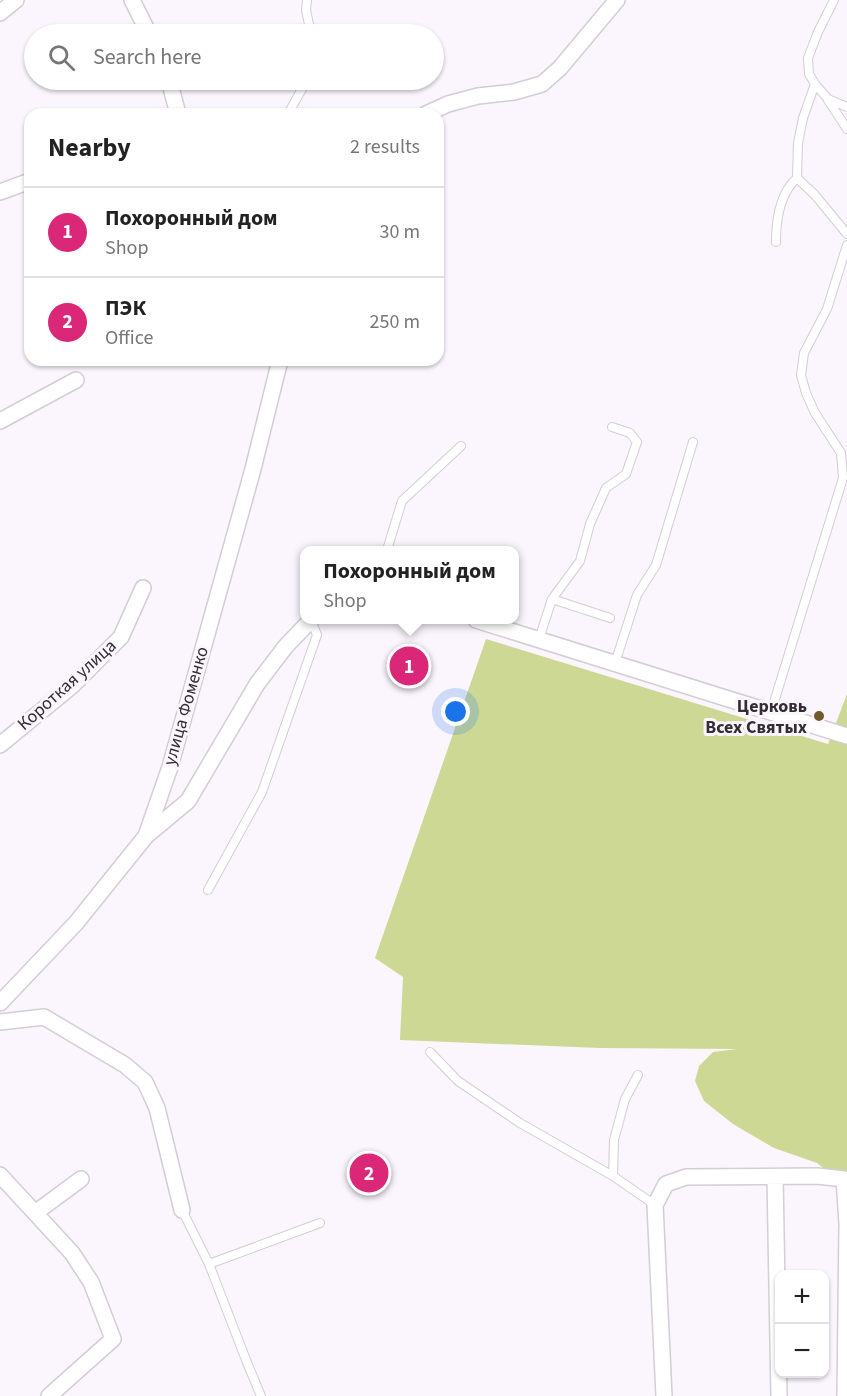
<!DOCTYPE html>
<meta charset="utf-8">
<style>
:root{--surface:#fff;--page:#f2f2f2;--text:#222;--muted:#767676;--line:#e0e0e0;--accent:#db2777}
body{margin:0;font-family:"Source Sans 3",sans-serif;background:var(--page);color:var(--text)}
.controls{position:absolute;right:18px;bottom:18px;display:grid;overflow:hidden;border-radius:12px;box-shadow:0 2px 4px #0004}
.controls button{width:54px;height:54px;display:grid;place-items:center;padding:0;border:0;border-bottom:2px solid var(--line);background:var(--surface);color:var(--text);font:30px sans-serif}
.you{position:absolute;left:456px;top:712px;width:21px;height:21px;margin:-15px;border:4px solid #fff;border-radius:50%;background:#1a73e8;box-shadow:0 0 0 9px #1a73e833}
.badge{display:grid;place-items:center;width:39px;height:39px;border-radius:50%;background:var(--accent);color:#fff;font-size:20px;font-weight:700}
.pin{position:absolute;translate:-50% -50%;border:3px solid #fff;box-shadow:0 2px 6px #0006}
.popup{position:absolute;left:300px;top:546px;width:219px;height:78px;box-sizing:border-box;display:grid;place-content:center;border-radius:12px;background:var(--surface);filter:drop-shadow(0 2px 4px #0005);font-size:20px;white-space:nowrap;color:var(--muted)}
.popup b{font-size:22px;color:var(--text)}
.popup::after{content:'';position:absolute;left:50%;top:100%;margin-left:-12px;border:12px solid transparent;border-top-color:var(--surface)}
.list{margin:0;padding:0;list-style:none}
h2{display:flex;justify-content:space-between;align-items:center;height:78px;margin:0;padding:0 24px;font-size:26px}
h2 small{font-size:20px;font-weight:400;color:var(--muted)}
.list li{display:grid;grid-template-columns:39px 1fr auto;gap:18px;align-items:center;box-sizing:border-box;height:90px;padding:0 24px;border-top:2px solid var(--line)}
.list b{display:block;font-size:22px;white-space:nowrap}
.list p{margin:0;font-size:20px;white-space:nowrap;color:var(--muted)}
.list em{font-size:20px;font-style:normal;color:var(--muted)}
.icon{flex:none;width:33px;height:33px;fill:none;stroke:currentColor;stroke-width:2;stroke-linecap:round;stroke-linejoin:round}
.map{position:relative;flex:none;width:847px;height:1396px;overflow:hidden}
.search{position:absolute;background:var(--surface);box-shadow:0 2px 4px #0004;left:24px;top:24px;width:420px;height:66px;display:flex;align-items:center;gap:15px;box-sizing:border-box;padding:0 21px;border-radius:33px;color:var(--muted);font-size:22px}
.panel{position:absolute;background:var(--surface);box-shadow:0 2px 4px #0004;left:24px;top:108px;width:420px;height:258px;border-radius:18px}
.map>svg:first-child{display:block}
.green{fill:#ced895}
.lines{fill:none;stroke-linecap:round;stroke-linejoin:round}
.lane-casing{stroke:#d3cdd5;stroke-width:10}
.street-casing{stroke:#d3cdd5;stroke-width:18}
.lane{stroke:#fff;stroke-width:8}
.street{stroke:#fff;stroke-width:15}
.poi-dot{fill:#715929;stroke:#fbf5fe;stroke-width:2}
.labels{text-anchor:middle;dominant-baseline:central;stroke-width:6;stroke-linejoin:round;paint-order:stroke}
.street-label{font-size:18px;fill:#312f32;stroke:#fbf5fe}
.poi-label{font-size:18px;font-weight:bold;fill:#312f32;stroke:#fbf5fe;text-anchor:end}
</style>
<div class="map">
<svg width="847" height="1396" viewBox="0 0 847 1396">
<rect width="100%" height="100%" fill="#fbf5fe"/>
<path class="green" d="M 486,639 L 828,744 L 847,694 L 847,1187 L 817,1163 L 774,1148 L 733,1124 L 704,1101 L 695,1081 L 699,1066 L 713,1052 L 737,1049 L 599,1048 L 400,1040 L 403,977 L 375,958 Z"/>
<g class="lines">
<g class="lane-casing">
<path id="lane" d="M 307,0 L 306,10 L 311,34
M 834,0 L 818,32 L 808,58 L 809,74 L 815,84 L 828,99 L 847,107
M 815,84 L 803,118 L 798,143 L 797,178 L 815,195 L 847,234
M 828,100 L 847,129
M 288,114 L 307,80
M 776,242 C 776,219 780,193 797,178
M 387,550 L 402,501 L 461,446
M 552,599 L 610,618
M 539,639 L 552,599 L 580,561 L 590,524 L 606,488 L 626,474 L 637,442 L 630,433 L 612,427
M 615,663 L 637,595 L 656,565 L 693,442
M 771,712 L 843,478 L 841,453 L 815,413 L 806,393 L 801,375 L 804,353 L 827,309 L 847,245
M 208,890 L 262,792 L 317,635 L 311,620
M 430,1052 L 458,1081 L 520,1123 L 613,1176 L 655,1205
M 613,1176 L 614,1140 L 625,1099 L 638,1075
M 182,1210 L 209,1264 L 246,1360 L 261,1396
M 209,1264 L 320,1223"/>
</g>
<g class="street-casing">
<path id="street" d="M 132,0 L 149,34
M 0,13 L 16,0
M 169,80 L 178,114
M 426,114 L 448,104 L 478,96 L 514,92 L 542,84 L 560,68 L 617,0
M 0,192 L 30,181
M 0,421 L 76,380
M 476,620 L 847,736
M 0,745 L 73,685 L 121,637 L 143,588
M 146,836 L 188,801 L 257,684 L 286,646 L 311,620
M 0,1003 L 76,923 L 146,836 L 170,767 L 253,469 L 280,360
M 0,1022 L 44,1017 L 125,1065 L 145,1082 L 157,1108 L 182,1210
M 0,1175 L 72,1253 L 91,1282 L 113,1339 L 49,1396
M 775,1177 L 779,1396
M 35,1213 L 81,1179
M 664,1396 L 655,1205 L 666,1184 L 686,1177 L 817,1176 L 844,1179 L 847,1224 L 845,1396"/>
</g>
<use href="#lane" class="lane"/>
<use href="#street" class="street"/>
</g>
<circle class="poi-dot" cx="819" cy="716" r="6"/>
<g class="labels">
<g class="street-label">
<text transform="translate(67 685) rotate(-42)">Короткая улица</text>
<text transform="translate(186 706) rotate(-74)">улица Фоменко</text>
</g>
<g class="poi-label">
<text x="807" y="706">Церковь<tspan x="807" dy="21">Всех Святых</tspan></text>
</g>
</g>
</svg>
<div class="controls">
<button>+</button>
<button>−</button>
</div>
<div class="you"></div>
<div class="pin badge" style="left:409px;top:666px">1</div>
<div class="popup"><b>Похоронный дом</b>Shop</div>
<div class="pin badge" style="left:369px;top:1173px">2</div>
<div class="search"><svg class="icon" aria-label="search" viewBox="0 0 24 24"><circle cx="10" cy="10" r="6"/><path d="M15 15l6 6"/></svg>Search here</div>
<section class="panel">
<h2>Nearby<small>2 results</small></h2>
<ul class="list">
<li><span class="badge">1</span><div><b>Похоронный дом</b><p>Shop</p></div><em>30 m</em></li>
<li><span class="badge">2</span><div><b>ПЭК</b><p>Office</p></div><em>250 m</em></li>
</ul>
</section>
</div>
